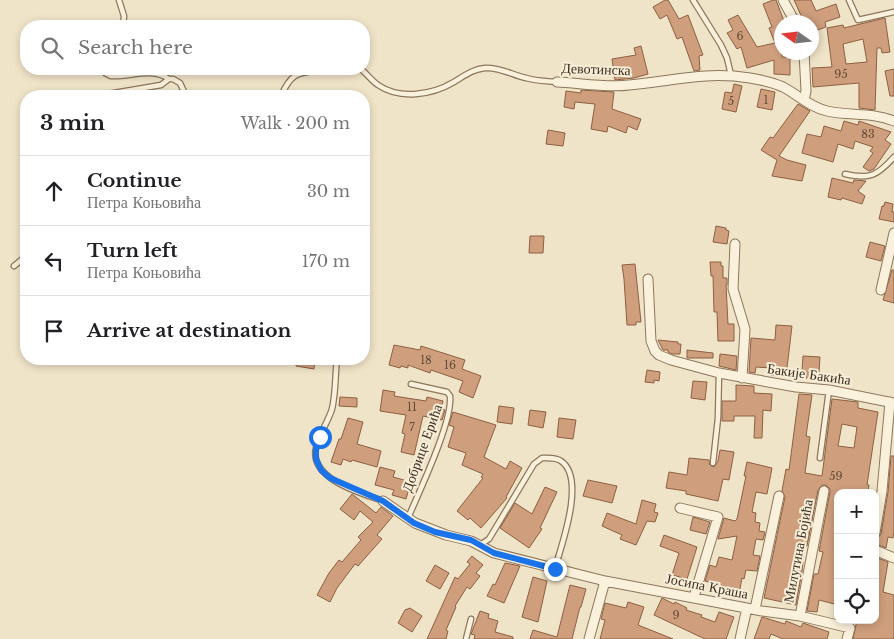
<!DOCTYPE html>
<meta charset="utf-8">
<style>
:root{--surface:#fff;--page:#f2f2f2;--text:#202124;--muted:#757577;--line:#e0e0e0}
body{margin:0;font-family:"Libre Baskerville",serif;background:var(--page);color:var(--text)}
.controls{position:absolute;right:15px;bottom:15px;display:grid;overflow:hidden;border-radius:10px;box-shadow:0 2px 8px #0003}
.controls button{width:45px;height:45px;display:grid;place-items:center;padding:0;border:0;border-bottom:1px solid var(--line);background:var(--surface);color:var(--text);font:25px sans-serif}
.compass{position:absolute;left:774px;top:15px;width:45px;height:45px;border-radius:50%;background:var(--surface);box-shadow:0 2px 8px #0003;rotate:284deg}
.stop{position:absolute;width:15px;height:15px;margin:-11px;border:4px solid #1a73e8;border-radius:50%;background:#fff}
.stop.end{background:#1a73e8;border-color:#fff;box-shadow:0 1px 5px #0008}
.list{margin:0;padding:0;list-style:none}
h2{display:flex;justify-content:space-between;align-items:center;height:65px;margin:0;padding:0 20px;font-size:21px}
h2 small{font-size:16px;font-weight:400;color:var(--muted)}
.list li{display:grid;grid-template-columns:32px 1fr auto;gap:15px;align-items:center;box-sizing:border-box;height:70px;padding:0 20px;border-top:1px solid var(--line)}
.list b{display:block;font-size:19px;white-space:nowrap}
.list p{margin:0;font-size:16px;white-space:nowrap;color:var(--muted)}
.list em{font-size:16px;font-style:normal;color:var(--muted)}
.icon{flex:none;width:28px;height:28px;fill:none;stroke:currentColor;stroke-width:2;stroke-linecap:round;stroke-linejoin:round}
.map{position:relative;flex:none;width:894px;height:639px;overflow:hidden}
.search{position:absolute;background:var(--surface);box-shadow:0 2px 8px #0003;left:20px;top:20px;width:350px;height:55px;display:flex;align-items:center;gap:12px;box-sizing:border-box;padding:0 18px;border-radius:20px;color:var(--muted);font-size:19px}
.panel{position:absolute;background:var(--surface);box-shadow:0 2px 8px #0003;left:20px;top:90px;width:350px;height:275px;border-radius:20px}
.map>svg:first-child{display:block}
.building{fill:#cf9f7d;stroke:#8d5f41;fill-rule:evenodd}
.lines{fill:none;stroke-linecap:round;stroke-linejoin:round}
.service-casing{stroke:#8d765c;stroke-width:7}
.minor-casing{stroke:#8d765c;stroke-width:11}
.service{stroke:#faf1dc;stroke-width:4.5}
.minor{stroke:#faf1dc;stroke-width:9}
.route{stroke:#1a73e8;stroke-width:6}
.labels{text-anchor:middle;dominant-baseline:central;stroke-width:4;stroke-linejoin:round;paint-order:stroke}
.number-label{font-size:11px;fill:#624a37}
.street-label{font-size:14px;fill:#3d2e20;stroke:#f7eed8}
</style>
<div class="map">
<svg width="894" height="639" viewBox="0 0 894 639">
<rect width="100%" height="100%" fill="#f0e4c8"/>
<path class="building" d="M 665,0 L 668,0 L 679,19 L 688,15 L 703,55 L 699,56 L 700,70 L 694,71 L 682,37 L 677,39 L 667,15 L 660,19 L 653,7 Z
M 773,0 L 776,0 L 784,21 L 782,22 L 782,57 L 790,57 L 790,75 L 774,74 L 774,60 L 747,68 L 741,47 L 737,49 L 727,33 L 733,30 L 728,20 L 738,15 L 757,47 L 775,43 L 769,28 L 772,27 L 763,4 Z
M 794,0 L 811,0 L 816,11 L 836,4 L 840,17 L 825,22 L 826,27 L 812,32 L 812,22 L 804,22 Z
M 885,18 L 890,52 L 882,53 L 881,48 L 877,48 L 875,110 L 859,108 L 859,83 L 813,87 L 812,68 L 832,67 L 827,28 L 843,25 L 844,28 ZM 863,39 L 867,62 L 846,64 L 843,44 Z
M 641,46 L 648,74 L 634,78 L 615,80 L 612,59 L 636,55 L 634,48 Z
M 894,69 L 894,96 L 890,96 L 885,71 Z
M 734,84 L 742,86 L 736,112 L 722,109 L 725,92 L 732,93 Z
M 761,89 L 775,92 L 772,110 L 757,107 Z
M 581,90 L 614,92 L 612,109 L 641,119 L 637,130 L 628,126 L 626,133 L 608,126 L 607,132 L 591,129 L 595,104 L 575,102 L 574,109 L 564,107 L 566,91 L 581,93 Z
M 798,104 L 810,111 L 779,156 L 787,160 L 806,165 L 802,181 L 772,176 L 777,160 L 761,150 L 770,137 L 773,138 Z
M 844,121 L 858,125 L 859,121 L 891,132 L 885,140 L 891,144 L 874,169 L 869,171 L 863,167 L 873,153 L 870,151 L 873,147 L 855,141 L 853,149 L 838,144 L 833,162 L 802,153 L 807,134 L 821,137 L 824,126 L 841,131 Z
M 548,130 L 565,133 L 563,146 L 546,144 Z
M 832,178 L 853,183 L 854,180 L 866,181 L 858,191 L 865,196 L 862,204 L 842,198 L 841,200 L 828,197 Z
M 885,202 L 893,204 L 892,212 L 894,212 L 894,222 L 879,219 L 882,206 L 884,206 Z
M 716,226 L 726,228 L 726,230 L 729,231 L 727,244 L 713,242 Z
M 530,236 L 544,236 L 543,253 L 529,253 Z
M 870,242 L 885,246 L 881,261 L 866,257 Z
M 710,262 L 721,262 L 721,266 L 723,266 L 723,278 L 727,278 L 727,285 L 726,285 L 728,324 L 734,324 L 734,341 L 718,341 L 717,312 L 714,312 L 713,276 L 711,276 Z
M 635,264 L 641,322 L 636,322 L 636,325 L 627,325 L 624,279 L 622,265 Z
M 892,270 L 894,270 L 894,303 L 883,300 Z
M 776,325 L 792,326 L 786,376 L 771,375 L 772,368 L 756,367 L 755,373 L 749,372 L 751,338 L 775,340 Z
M 658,340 L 678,342 L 678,344 L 681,344 L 680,354 L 672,354 L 668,352 L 668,350 L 663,350 Z
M 394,345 L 420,350 L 421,346 L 465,360 L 462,369 L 481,376 L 473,398 L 459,392 L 463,381 L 431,370 L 430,373 L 408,365 L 408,368 L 401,366 L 400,368 L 389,365 Z
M 687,350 L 713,353 L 713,358 L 687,358 Z
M 720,354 L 737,356 L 736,370 L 719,366 Z
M 803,356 L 820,357 L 819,372 L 815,371 L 814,379 L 806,378 L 807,372 L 802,371 Z
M 297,359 L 315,359 L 314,369 L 296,366 Z
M 647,370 L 660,372 L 659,381 L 654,380 L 654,383 L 645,382 Z
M 693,381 L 707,382 L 705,400 L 691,398 Z
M 736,385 L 754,386 L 754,393 L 772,394 L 771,411 L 763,410 L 762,438 L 754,438 L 755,416 L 734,416 L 734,421 L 722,421 L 722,401 L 736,401 Z
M 383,390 L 395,392 L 394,396 L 426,401 L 427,397 L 443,401 L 441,409 L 445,410 L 442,420 L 423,416 L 414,455 L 401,452 L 405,434 L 402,433 L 406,415 L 380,411 Z
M 799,394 L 812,395 L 806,436 L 810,437 L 805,473 L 822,476 L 832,399 L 858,402 L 858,408 L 878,412 L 867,485 L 869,485 L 868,493 L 838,493 L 838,605 L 819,600 L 817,612 L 807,611 L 814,574 L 818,574 L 823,552 L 819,551 L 830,492 L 830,489 L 826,485 L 822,485 L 818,490 L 807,546 L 802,545 L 798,561 L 803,562 L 802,571 L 796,605 L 764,598 L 785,497 L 782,491 L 786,469 L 789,470 ZM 842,424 L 857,427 L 854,448 L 838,446 Z
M 340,397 L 357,398 L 357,407 L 339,406 Z
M 499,406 L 514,408 L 512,424 L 497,422 Z
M 530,410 L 546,412 L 543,428 L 528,425 Z
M 453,412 L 496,425 L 484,457 L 506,469 L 510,461 L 522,468 L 506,497 L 507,498 L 481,528 L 470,518 L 468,520 L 457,511 L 483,478 L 481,477 L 483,474 L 462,465 L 466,453 L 448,447 L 454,427 L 449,425 Z
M 348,418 L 363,422 L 357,444 L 381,451 L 377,467 L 352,460 L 351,462 L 343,459 L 341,465 L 331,462 L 339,439 L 341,439 Z
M 559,418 L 576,420 L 573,439 L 557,437 Z
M 720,450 L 734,452 L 729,480 L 723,479 L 718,501 L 686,494 L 686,491 L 666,488 L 669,472 L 687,475 L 689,458 L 709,460 L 710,465 L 714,467 L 718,461 Z
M 891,456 L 894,456 L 894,531 L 893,538 L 888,537 L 886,548 L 876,544 L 877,539 L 881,534 L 888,492 Z
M 747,462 L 772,468 L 767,494 L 756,492 L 752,512 L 756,513 L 755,522 L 760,523 L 759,531 L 765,532 L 763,540 L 756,539 L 753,555 L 760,556 L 757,571 L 746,570 L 744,579 L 742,578 L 739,594 L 723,591 L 724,586 L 705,581 L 710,565 L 716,567 L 719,557 L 732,560 L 737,536 L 718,539 L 724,518 L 735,521 L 737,519 L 746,476 L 744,476 Z
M 380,467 L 395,471 L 393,477 L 411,482 L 406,499 L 392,495 L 394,490 L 375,485 Z
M 588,480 L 617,486 L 612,503 L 583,496 Z
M 545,487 L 557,492 L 540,528 L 542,529 L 529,548 L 500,528 L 515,503 L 532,514 Z
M 352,494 L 376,513 L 381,507 L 393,516 L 377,535 L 382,539 L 358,566 L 355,564 L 337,588 L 330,602 L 317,595 L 329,573 L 339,560 L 342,562 L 361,540 L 358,537 L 373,522 L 360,511 L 354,520 L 340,509 Z
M 642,500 L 656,504 L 654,512 L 658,513 L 655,522 L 647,521 L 636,545 L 620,539 L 622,535 L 602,526 L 607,513 L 636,524 Z
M 693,517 L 710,522 L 706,534 L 690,530 Z
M 664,535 L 697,547 L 687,579 L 672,575 L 679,553 L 660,546 Z
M 472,556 L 483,565 L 476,573 L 480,576 L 470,589 L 467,587 L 455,606 L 456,607 L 446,630 L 448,631 L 446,639 L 427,639 L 455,577 L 458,579 L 470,564 L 467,562 Z
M 875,557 L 888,562 L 883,592 L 894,595 L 894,639 L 853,639 L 857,620 L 875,620 Z
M 505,563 L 520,566 L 504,603 L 487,596 L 493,584 L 495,585 Z
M 435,565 L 449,573 L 440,589 L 426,581 Z
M 533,577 L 547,581 L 538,622 L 522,617 Z
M 570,585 L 586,589 L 581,607 L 580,607 L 572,639 L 530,639 L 533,630 L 557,637 Z
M 662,598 L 674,604 L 675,602 L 687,608 L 686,610 L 702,615 L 701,617 L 715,622 L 719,612 L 734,617 L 726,639 L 705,639 L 654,615 Z
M 628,602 L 644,607 L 638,625 L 673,639 L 600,639 L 605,620 L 601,619 L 605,603 L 626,608 Z
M 410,608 L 422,616 L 412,632 L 398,623 L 405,610 Z
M 480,611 L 489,614 L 488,618 L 498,621 L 495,632 L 513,637 L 513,639 L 474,639 L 475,635 L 471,634 Z
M 762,617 L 785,624 L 786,621 L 801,627 L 803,623 L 829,632 L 827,639 L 783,639 L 771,634 L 769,639 L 754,639 Z"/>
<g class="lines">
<g class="service-casing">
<path id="service" d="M 119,0 L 124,16 L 123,26
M 693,0 L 721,45 L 727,58 L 731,75
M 849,0 L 858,20 L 894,12
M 101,69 L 105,73 L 111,76 C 132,77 151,67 169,79
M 361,69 C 367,74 371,80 378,85 C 400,100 432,95 454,82 C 464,76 473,69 485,68 C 500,67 512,75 526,78 C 536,81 546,81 556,82
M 106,96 L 108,94 L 161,85 L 169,79 L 173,79 L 180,83 L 186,96
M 281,96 C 293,69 300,74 326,69
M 845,174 C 870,180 878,175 894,157
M 14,266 L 26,256
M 337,359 C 335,375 336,392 332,409 C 328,422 319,434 316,448 C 309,479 361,493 383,501
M 820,458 L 829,390
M 713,463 L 718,418 L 719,373
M 408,518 C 419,492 453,421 450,396 L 447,392 L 411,384
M 480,545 L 489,539 L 534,464 L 542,458 C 548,458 556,457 561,461 C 586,478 562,544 555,568
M 466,639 L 471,619"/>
</g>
<g class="minor-casing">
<path id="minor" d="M 783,0 L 795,22
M 557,82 C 579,83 608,88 629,85 C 674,81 704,71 750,78 C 762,80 773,82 783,87 C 798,95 810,107 827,111 C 849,116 872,112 894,121
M 804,100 L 806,91 L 804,52
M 735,244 L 733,289 L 745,329 L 742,378
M 648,279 L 651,341 L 655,351 L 659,355 L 671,360 L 719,373 L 796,387 L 829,390 L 894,403
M 881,290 L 894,233
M 383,501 L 415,523 L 446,535 L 471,541 L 494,553 L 605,581
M 680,508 L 718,517 L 694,597
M 875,533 L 882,491 L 890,402
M 875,550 L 894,558
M 755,609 L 779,496
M 800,616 L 824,491
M 589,639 L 605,581 L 762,611 L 800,616 L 850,628 L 847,639
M 740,639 L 747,608"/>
</g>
<use href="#service" class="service"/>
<use href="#minor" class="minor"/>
</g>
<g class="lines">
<path class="route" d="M 320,437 L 316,449 L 316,459 L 321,470 L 330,478 L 383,501 L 414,523 L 435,532 L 471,540 L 494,553 L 555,569"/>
</g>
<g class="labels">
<g class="number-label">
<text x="740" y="36">6</text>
<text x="841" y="74">95</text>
<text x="766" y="100">1</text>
<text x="731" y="101">5</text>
<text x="868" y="134">83</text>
<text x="426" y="360">18</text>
<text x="450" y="365">16</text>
<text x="412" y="407">11</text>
<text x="412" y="427">7</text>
<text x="836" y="476">59</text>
<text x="676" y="615">9</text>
</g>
<g class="street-label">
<text transform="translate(596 69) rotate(2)">Девотинска</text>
<text transform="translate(809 374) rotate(8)">Бакије Бакића</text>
<text transform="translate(422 448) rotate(-70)">Добрице Ерића</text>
<text transform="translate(798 551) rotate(-79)">Милутина Бојића</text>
<text transform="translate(707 586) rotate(11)">Јосипа Краша</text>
</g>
</g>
</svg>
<div class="controls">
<button>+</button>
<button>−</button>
<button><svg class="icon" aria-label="locate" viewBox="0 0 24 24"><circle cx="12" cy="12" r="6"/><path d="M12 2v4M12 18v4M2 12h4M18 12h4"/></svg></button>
</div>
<svg class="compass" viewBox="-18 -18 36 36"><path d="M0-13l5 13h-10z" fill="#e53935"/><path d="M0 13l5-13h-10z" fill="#757577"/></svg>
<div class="stop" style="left:320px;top:437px"></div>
<div class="stop end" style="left:555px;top:569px"></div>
<div class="search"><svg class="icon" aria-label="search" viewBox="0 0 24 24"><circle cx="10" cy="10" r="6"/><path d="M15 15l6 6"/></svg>Search here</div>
<section class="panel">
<h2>3 min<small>Walk · 200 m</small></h2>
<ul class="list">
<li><svg class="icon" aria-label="ahead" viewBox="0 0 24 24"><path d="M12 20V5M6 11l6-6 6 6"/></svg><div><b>Continue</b><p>Петра Коњовића</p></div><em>30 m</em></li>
<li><svg class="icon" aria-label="left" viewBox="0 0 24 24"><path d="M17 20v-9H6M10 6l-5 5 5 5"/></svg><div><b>Turn left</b><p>Петра Коњовића</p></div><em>170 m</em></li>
<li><svg class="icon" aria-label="arrive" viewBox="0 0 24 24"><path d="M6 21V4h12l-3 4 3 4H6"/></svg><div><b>Arrive at destination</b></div></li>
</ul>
</section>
</div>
